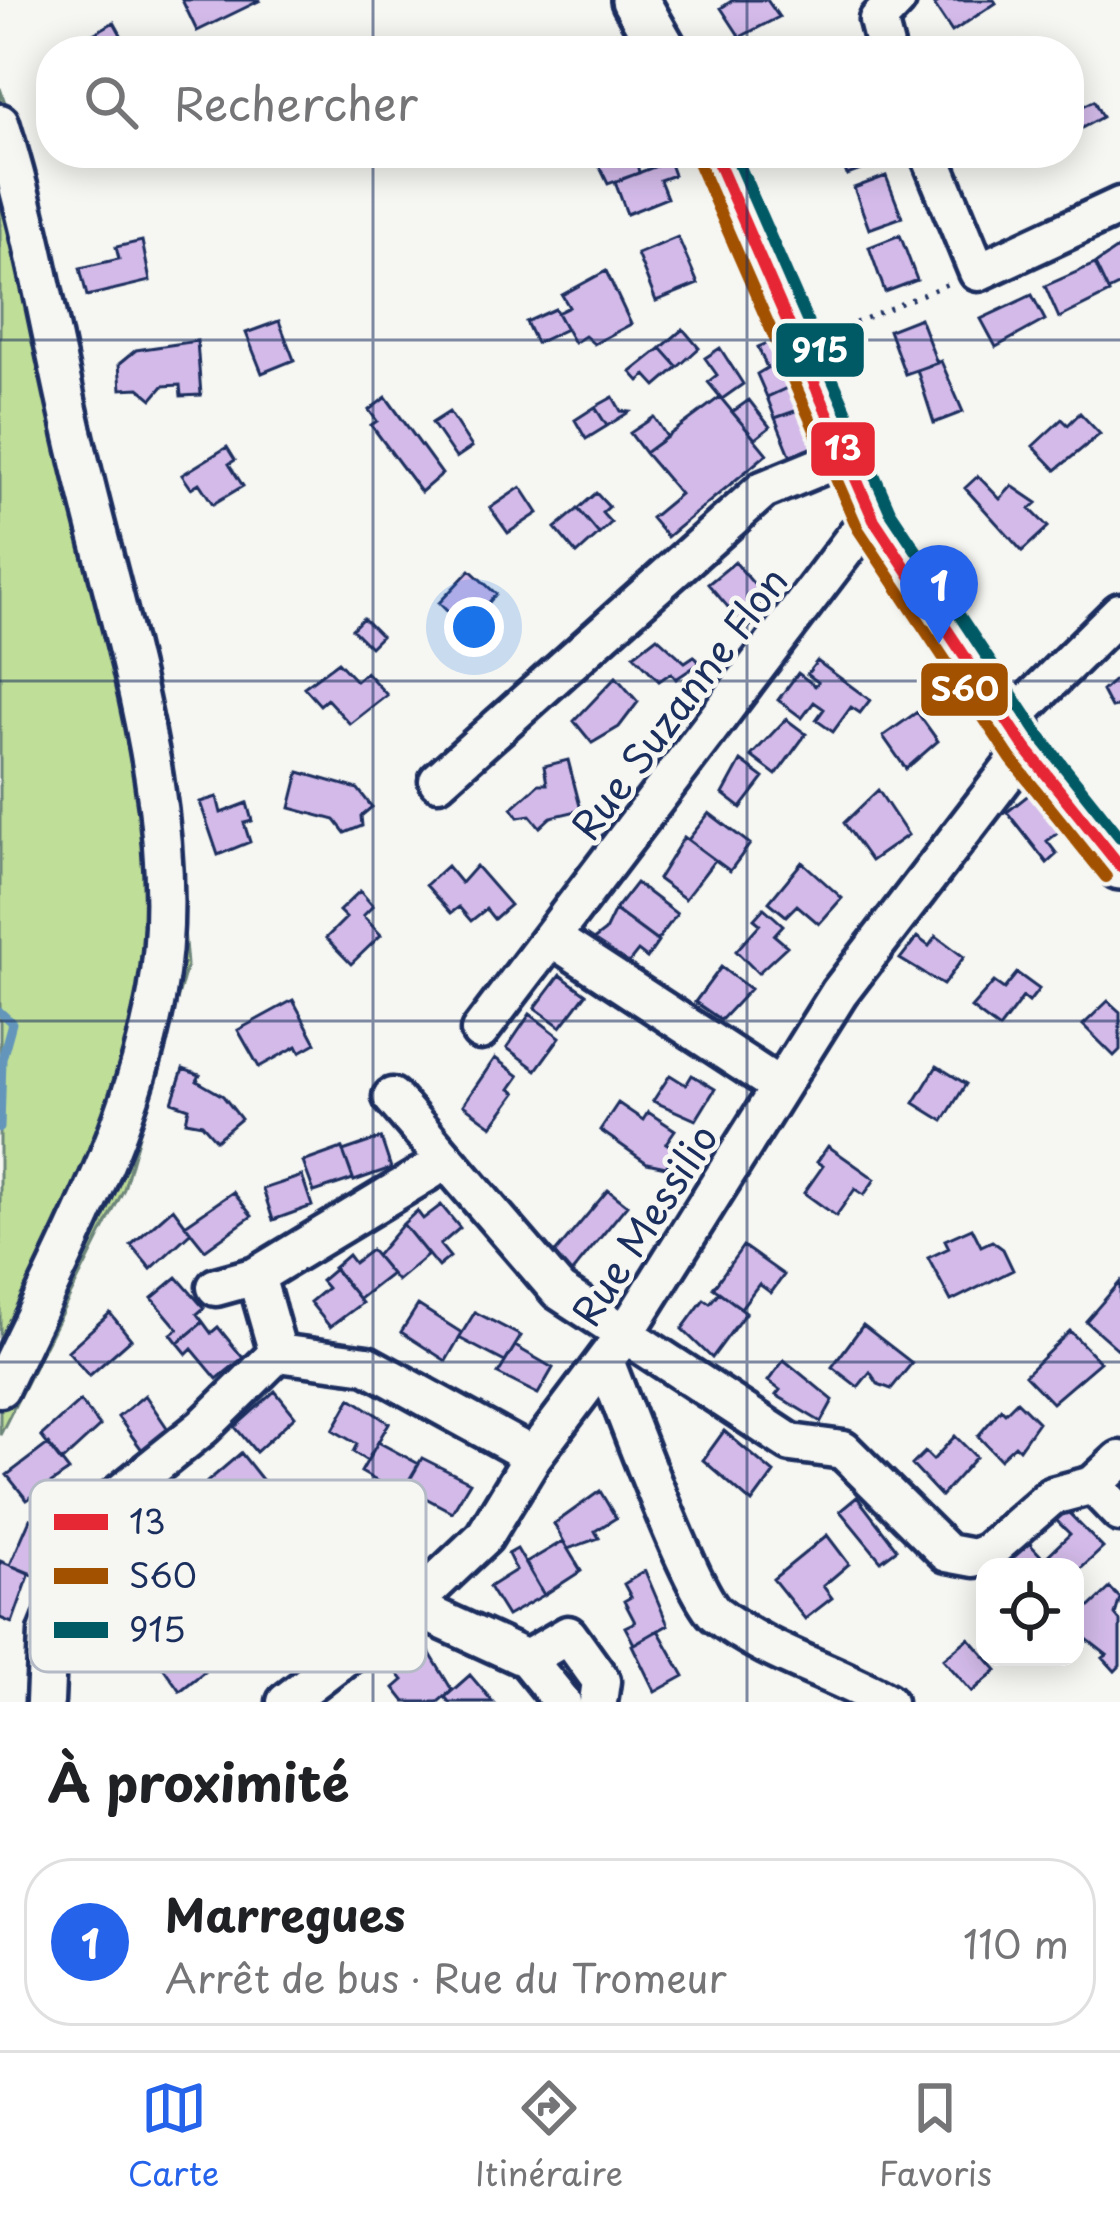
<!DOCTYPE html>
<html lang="fr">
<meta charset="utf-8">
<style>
:root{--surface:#fff;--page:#f6f6f6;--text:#202124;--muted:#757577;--line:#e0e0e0;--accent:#2563eb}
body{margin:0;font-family:"Playpen Sans",sans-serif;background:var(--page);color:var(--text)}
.controls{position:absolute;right:36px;bottom:36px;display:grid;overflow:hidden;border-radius:24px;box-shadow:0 6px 30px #0003}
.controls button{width:108px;height:108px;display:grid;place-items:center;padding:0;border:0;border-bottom:3px solid var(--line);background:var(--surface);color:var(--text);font:60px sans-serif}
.you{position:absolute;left:474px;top:627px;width:42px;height:42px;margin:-30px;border:9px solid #fff;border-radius:50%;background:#1a73e8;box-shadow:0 0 0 18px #1a73e833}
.badge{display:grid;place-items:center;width:78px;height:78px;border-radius:50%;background:var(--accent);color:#fff;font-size:39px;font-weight:700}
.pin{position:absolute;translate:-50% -99px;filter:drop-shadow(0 3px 6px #0008)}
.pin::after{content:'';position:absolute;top:63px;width:42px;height:36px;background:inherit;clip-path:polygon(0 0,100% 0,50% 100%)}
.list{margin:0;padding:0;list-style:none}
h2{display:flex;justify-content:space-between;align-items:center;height:156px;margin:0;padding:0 48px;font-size:51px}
h2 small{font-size:39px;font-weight:400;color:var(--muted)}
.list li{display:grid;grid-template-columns:78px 1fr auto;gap:36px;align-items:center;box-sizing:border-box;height:168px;margin:0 24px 24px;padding:0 24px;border:3px solid var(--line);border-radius:48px}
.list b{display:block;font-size:45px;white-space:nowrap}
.list p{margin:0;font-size:39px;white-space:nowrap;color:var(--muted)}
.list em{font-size:39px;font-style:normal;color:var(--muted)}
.icon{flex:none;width:66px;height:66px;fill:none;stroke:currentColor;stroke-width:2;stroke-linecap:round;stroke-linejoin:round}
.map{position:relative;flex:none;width:1120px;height:1702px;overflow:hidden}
.search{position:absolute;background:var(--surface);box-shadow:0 6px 30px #0003;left:36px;right:36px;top:36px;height:132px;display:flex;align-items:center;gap:30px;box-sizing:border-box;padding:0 42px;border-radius:48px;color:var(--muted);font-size:45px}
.sheet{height:348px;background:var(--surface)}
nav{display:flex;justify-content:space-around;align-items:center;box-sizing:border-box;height:168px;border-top:3px solid var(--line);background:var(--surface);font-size:33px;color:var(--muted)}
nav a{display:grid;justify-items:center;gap:6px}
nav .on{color:var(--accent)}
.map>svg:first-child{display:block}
.green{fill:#bfde97;stroke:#6d867a;stroke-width:3}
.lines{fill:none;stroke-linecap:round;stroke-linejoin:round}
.stream{stroke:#6496ba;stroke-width:9}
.building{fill:#d3bae9;stroke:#1b2f5e;stroke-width:3}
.minor-casing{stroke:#1b2f5e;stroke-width:45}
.major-casing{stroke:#1b2f5e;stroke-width:54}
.path{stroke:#1b2f5e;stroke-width:4.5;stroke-dasharray:3 9;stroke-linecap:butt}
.minor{stroke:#f6f6f2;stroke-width:36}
.major{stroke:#f6f6f2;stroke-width:45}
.bus-1-casing{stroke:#f6f6f2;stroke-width:21}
.bus-2-casing{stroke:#f6f6f2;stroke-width:21}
.bus-3-casing{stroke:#f6f6f2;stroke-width:21}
.bus-1{stroke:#e62834;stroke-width:12}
.bus-2{stroke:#a25100;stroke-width:12}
.bus-3{stroke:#005a66;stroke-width:12}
.grid{fill:none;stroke:#1b2f5e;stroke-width:3;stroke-opacity:0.55}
.labels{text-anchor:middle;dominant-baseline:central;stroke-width:10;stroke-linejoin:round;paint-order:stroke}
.street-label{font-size:39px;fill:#1b2f5e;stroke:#f6f6f2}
.key{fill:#f6f6f2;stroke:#b4bac6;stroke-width:3}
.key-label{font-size:33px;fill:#1b2f5e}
.line-badge{stroke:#f6f6f2;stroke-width:4.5}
.badge-label{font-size:33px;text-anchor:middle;font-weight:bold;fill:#fff}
</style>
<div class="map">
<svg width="1120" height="1702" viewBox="0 0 1120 1702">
<rect width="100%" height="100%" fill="#f6f6f2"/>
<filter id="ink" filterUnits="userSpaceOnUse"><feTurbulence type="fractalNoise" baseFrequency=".00833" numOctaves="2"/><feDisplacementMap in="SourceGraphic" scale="24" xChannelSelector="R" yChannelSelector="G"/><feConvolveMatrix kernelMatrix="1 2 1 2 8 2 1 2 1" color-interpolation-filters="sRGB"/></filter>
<g filter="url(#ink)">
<path class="green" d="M 0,88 L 44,219 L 124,599 L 170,765 L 187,965 L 124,1189 L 0,1435 Z"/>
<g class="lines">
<path class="stream" d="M 0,1012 L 12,1023 L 2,1059 L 0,1128"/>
</g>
<path class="building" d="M 182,0 L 261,0 L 197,31 Z
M 733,0 L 767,0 L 779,17 L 740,37 L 721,8 Z
M 942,0 L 994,0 L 996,3 L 952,32 L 934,5 Z
M 114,22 L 130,51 L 78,51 L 74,45 Z
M 516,34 L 519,51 L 450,51 L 449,44 L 468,41 L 469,47 Z
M 1069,74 L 1085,105 L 1094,101 L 1102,117 L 1069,135 Z
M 593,153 L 635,153 L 639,173 L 608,184 Z
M 839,153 L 873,153 L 877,164 L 847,175 Z
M 669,161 L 674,175 L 660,180 L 667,198 L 627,214 L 615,182 Z
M 886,176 L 902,217 L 869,229 L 854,188 Z
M 900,235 L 917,280 L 885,292 L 869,247 Z
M 678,237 L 698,284 L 656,301 L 637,254 Z
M 142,241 L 150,281 L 87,296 L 80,268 L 119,259 L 116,247 Z
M 1120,247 L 1120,285 L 1108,291 L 1095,264 Z
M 1095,264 L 1109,293 L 1059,318 L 1045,286 Z
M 606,271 L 631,324 L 594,344 L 585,336 L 574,343 L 557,313 L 569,307 L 562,295 Z
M 1032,295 L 1045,320 L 996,347 L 981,319 Z
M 555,309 L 566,329 L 536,343 L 526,322 Z
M 920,318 L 937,363 L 905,374 L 889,330 Z
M 279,321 L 294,360 L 262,373 L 246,333 Z
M 683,329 L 699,348 L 678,367 L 661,348 Z
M 197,341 L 201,395 L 181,396 L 180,385 L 163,386 L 152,399 L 139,388 L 121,389 L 119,364 L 136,350 Z
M 770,342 L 789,387 L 767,397 L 757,374 L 767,368 L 758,347 Z
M 661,348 L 678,367 L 656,386 L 646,375 L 639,381 L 631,372 Z
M 720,348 L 743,384 L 722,399 L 708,382 L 717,375 L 705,358 Z
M 941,361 L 963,412 L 934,423 L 917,370 Z
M 789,387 L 798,410 L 775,418 L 767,397 Z
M 386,397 L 442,474 L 421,492 L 371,425 L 377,421 L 369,410 Z
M 613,397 L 621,411 L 629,412 L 607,426 L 595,407 Z
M 720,397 L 767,454 L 667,537 L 651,518 L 680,494 L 645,453 Z
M 749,400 L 770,427 L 755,439 L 732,412 Z
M 595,407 L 607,426 L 586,439 L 575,420 Z
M 798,410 L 814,448 L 791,457 L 775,418 Z
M 449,412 L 472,447 L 456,458 L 432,423 Z
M 1080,413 L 1100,434 L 1056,470 L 1033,446 L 1062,419 L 1068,425 Z
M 654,417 L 667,437 L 645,453 L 630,433 Z
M 227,447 L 235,460 L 229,464 L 243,486 L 213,504 L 199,483 L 191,488 L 182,475 Z
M 978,476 L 1000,499 L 1012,486 L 1037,503 L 1030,509 L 1048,527 L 1022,551 L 965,488 Z
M 521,487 L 538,513 L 508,533 L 490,508 Z
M 596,493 L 609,507 L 602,513 L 611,523 L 599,534 L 578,509 Z
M 578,509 L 599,534 L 577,554 L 555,528 Z
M 735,562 L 764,596 L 758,601 L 767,612 L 747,629 L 708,584 Z
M 470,570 L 496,594 L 466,630 L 439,603 Z
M 363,618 L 381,636 L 370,647 L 352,629 Z
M 657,637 L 685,662 L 694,656 L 700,663 L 676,679 L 671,673 L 659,681 L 634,655 Z
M 817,661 L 870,700 L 860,713 L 851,707 L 833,732 L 816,720 L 824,709 L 814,702 L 802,718 L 778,700 L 798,673 L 815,686 L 818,682 L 807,674 Z
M 338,662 L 356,681 L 366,672 L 387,695 L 350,724 L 327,699 L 320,705 L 304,687 Z
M 1120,675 L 1120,706 L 1111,708 L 1102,691 Z
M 616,677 L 638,702 L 619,727 L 592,743 L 574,721 Z
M 917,712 L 938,741 L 906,769 L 883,736 Z
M 786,719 L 806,734 L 776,775 L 751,756 Z
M 568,760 L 581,810 L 551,817 L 540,827 L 530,815 L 518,817 L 512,808 L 539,784 L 547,784 L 544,766 Z
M 741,761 L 764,778 L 741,808 L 723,794 Z
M 299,772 L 358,789 L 372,807 L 361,816 L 362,826 L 345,833 L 335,820 L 290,808 Z
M 1036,789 L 1067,826 L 1047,841 L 1057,854 L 1047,863 L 1007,812 Z
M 878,790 L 908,835 L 871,861 L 844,823 Z
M 217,797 L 221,813 L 247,803 L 252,821 L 244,823 L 250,842 L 218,855 L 200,802 Z
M 709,813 L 750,844 L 730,871 L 688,840 Z
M 684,837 L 715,860 L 685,899 L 658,879 Z
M 802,862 L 842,898 L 819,924 L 797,905 L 786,916 L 769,902 Z
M 447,866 L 461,883 L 476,866 L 510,905 L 494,919 L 486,909 L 471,921 L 459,907 L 451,913 L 426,885 Z
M 636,883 L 677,914 L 657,941 L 615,910 Z
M 360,891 L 373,906 L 363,916 L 381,935 L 351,964 L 326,938 L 346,918 L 339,911 Z
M 764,908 L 783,925 L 774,935 L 787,946 L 758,973 L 736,951 L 760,924 L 754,919 Z
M 615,910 L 658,942 L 647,958 L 638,951 L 627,965 L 592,941 L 605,931 Z
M 936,936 L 964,957 L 943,985 L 900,959 L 917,937 L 929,946 Z
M 721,967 L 750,989 L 721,1020 L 695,1002 Z
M 1017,973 L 1039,989 L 1029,1002 L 1023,997 L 999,1029 L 971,1008 L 994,982 L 1004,989 Z
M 560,975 L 586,994 L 561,1027 L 535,1008 Z
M 293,1000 L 316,1043 L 300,1052 L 297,1046 L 259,1067 L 238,1030 Z
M 1108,1001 L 1120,1012 L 1120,1050 L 1114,1056 L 1083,1025 Z
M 530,1014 L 560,1037 L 536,1070 L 507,1048 Z
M 495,1058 L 519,1076 L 510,1089 L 516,1093 L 492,1126 L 463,1105 Z
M 937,1066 L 966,1084 L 943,1121 L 914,1103 Z
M 183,1069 L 200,1075 L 197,1081 L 223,1096 L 241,1119 L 216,1140 L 202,1124 L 186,1121 L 189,1108 L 172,1102 Z
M 670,1075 L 686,1085 L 692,1075 L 715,1089 L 696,1120 L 653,1101 Z
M 618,1103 L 643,1120 L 648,1112 L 675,1130 L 666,1143 L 677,1150 L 666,1167 L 647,1163 L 600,1130 Z
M 381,1138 L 391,1168 L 354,1181 L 343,1151 Z
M 828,1146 L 875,1179 L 864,1195 L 855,1189 L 836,1216 L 804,1193 L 823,1166 L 817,1162 Z
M 342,1148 L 353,1179 L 314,1192 L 303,1162 Z
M 302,1176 L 312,1206 L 273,1220 L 263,1189 Z
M 608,1190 L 627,1205 L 565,1281 L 546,1264 Z
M 233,1192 L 252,1216 L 205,1250 L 185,1225 Z
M 441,1205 L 460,1228 L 440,1245 L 450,1257 L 438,1267 L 403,1224 L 417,1211 L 423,1219 Z
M 173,1208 L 191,1232 L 151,1269 L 131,1245 Z
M 403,1224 L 428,1255 L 397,1281 L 376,1256 Z
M 972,1228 L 981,1246 L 992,1241 L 1003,1249 L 1013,1270 L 951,1301 L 928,1258 L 949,1248 L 945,1240 Z
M 743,1246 L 784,1275 L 771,1293 L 759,1284 L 741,1308 L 713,1288 Z
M 371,1250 L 391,1274 L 359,1299 L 333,1268 L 348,1255 L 354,1263 Z
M 335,1269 L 362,1303 L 330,1327 L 310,1302 L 327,1288 L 321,1281 Z
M 177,1277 L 204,1308 L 197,1314 L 203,1322 L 178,1343 L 171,1334 L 178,1329 L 152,1298 Z
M 1120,1282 L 1120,1351 L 1086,1321 Z
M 719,1292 L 746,1312 L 712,1358 L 682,1329 L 704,1299 L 710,1303 Z
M 418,1305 L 462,1333 L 446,1361 L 401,1332 Z
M 475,1312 L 521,1336 L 505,1362 L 459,1338 Z
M 110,1313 L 131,1339 L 89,1376 L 68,1351 Z
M 203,1322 L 211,1333 L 218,1327 L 243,1358 L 217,1379 L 192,1349 L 187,1354 L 178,1343 Z
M 863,1325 L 912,1363 L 891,1389 L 878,1384 L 870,1372 L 858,1387 L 832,1367 Z
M 1070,1331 L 1100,1362 L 1052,1403 L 1025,1375 Z
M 515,1346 L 553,1368 L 538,1394 L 498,1374 Z
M 784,1360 L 833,1400 L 821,1422 L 776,1395 L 780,1390 L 768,1381 Z
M 275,1391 L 295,1416 L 256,1452 L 235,1427 Z
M 145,1395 L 174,1438 L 148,1458 L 118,1417 Z
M 351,1398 L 389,1423 L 367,1461 L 353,1452 L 357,1444 L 333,1430 Z
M 80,1401 L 100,1426 L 61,1462 L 41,1436 Z
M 1017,1401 L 1038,1422 L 1019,1449 L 1015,1445 L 1000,1459 L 978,1436 L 1001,1409 L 1005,1413 Z
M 724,1431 L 774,1473 L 752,1503 L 703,1460 Z
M 955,1436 L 976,1457 L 941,1496 L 912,1465 L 925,1452 L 933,1460 Z
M 378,1442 L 419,1464 L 401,1495 L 361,1472 Z
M 48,1444 L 69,1471 L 27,1500 L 7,1475 Z
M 241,1453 L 264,1482 L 228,1509 L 207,1482 Z
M 422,1458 L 470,1482 L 452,1512 L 405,1487 Z
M 600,1491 L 616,1518 L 595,1531 L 599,1538 L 568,1549 L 554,1524 Z
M 857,1497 L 897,1549 L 881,1561 L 840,1511 Z
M 1063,1507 L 1103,1548 L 1075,1574 L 1075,1567 L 1015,1567 L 1008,1560 L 1028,1542 L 1044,1559 L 1070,1534 L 1053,1517 Z
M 30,1519 L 63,1533 L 42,1579 L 10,1565 Z
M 827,1535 L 849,1564 L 823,1586 L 832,1598 L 805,1619 L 773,1579 Z
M 563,1541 L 581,1571 L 544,1595 L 526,1563 Z
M 517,1549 L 544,1595 L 507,1616 L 489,1587 L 516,1570 L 508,1554 Z
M 0,1561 L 30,1573 L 12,1623 L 0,1618 Z
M 645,1571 L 668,1625 L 634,1644 L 625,1627 L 635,1622 L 624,1601 L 631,1597 L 624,1584 Z
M 1110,1588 L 1120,1598 L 1115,1615 L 1120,1621 L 1120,1666 L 1115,1671 L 1103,1658 L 1107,1655 L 1075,1630 L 1075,1621 Z
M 171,1627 L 204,1672 L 180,1691 L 148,1646 Z
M 658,1630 L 684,1676 L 655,1692 L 632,1645 Z
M 969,1638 L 997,1670 L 972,1692 L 943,1659 Z
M 422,1640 L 452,1690 L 438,1702 L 405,1702 L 394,1688 L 403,1680 L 391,1665 Z
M 470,1675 L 493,1702 L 449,1702 L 445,1697 Z"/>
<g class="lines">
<g class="minor-casing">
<path id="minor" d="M 886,51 L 878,20 L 897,0
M 0,123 C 34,231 51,340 77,449 C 116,619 188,818 157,993 C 132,1133 60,1260 0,1388
M 929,153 L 978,272 L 1120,206
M 438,781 L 763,490 L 848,455
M 552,938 L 780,1087
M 480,1031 L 857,534 L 874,520
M 392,1097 L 559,1291 L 791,1443 L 843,1450 L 947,1553 L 974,1558 L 988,1552 L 1052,1496 L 1093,1485 L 1120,1460
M 216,1287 L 256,1276
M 278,1353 L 256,1276 L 431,1170
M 605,1361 C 622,1403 691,1593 716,1614 C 765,1653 832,1671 887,1702
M 1093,1485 L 1120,1513
M 411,1606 L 527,1659 L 562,1702
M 527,1659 L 568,1635 L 601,1681 L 598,1702
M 45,1702 L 48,1632 L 96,1513 L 203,1427 L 278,1353 L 367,1365 L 533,1456
M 286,1702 L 411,1606 L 484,1537 L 533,1456 L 627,1331 L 839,993 L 1026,749 L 1019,712 L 1120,612"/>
</g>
<g class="major-casing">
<path id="major" d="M 635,0 L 664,51
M 714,153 L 874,520 L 1026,749 L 1120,866"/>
</g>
<path class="path" d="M 833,332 L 950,283"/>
<use href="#minor" class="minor"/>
<use href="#major" class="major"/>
<g class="bus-1-casing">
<path id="bus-1" d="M 714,153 L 874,520 L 1026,749 L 1120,866"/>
</g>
<g class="bus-2-casing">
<path id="bus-2" d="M 697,160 L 858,529 L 1011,759 L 1106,877"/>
</g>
<g class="bus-3-casing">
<path id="bus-3" d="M 734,153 L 890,511 L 1041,738 L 1120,837"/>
</g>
<use href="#bus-1" class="bus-1"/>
<use href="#bus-2" class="bus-2"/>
<use href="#bus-3" class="bus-3"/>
</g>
</g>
<path class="grid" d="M 373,0 L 373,51M 747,0 L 747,51M 373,153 L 373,1702M 747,153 L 747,1702M 0,340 L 1120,340M 0,681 L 1120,681M 0,1021 L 1120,1021M 0,1362 L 1120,1362"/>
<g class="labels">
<g class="street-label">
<text transform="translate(678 702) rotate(-53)">Rue Suzanne Flon</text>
<text transform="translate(643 1224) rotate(-57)">Rue Messilio</text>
</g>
</g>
<rect x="30" y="1480" width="396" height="192" rx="18" class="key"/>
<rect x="54" y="1514" width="54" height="16" fill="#e62834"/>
<rect x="54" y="1568" width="54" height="16" fill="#a25100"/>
<rect x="54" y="1622" width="54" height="16" fill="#005a66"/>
<g class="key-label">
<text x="129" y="1534">13</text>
<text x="129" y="1588">S60</text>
<text x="129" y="1642">915</text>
</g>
<g class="line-badge">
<rect x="774" y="321" width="92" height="58" rx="12" fill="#005a66"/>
<rect x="809" y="420" width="68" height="58" rx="12" fill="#e62834"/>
<rect x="919" y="661" width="91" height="57" rx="12" fill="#a25100"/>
</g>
<g class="badge-label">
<text x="820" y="362">915</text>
<text x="843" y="460">13</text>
<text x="965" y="701">S60</text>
</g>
</svg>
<div class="controls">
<button><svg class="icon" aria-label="locate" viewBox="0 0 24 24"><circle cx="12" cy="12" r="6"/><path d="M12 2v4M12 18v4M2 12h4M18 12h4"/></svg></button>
</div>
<div class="you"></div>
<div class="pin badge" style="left:939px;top:644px">1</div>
<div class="search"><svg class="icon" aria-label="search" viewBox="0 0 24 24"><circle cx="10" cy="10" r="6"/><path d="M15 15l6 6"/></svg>Rechercher</div>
</div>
<section class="sheet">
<h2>À proximité<small></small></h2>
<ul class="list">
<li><span class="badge">1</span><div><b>Marregues</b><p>Arrêt de bus · Rue du Tromeur</p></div><em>110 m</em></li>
</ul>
</section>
<nav>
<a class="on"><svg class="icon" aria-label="map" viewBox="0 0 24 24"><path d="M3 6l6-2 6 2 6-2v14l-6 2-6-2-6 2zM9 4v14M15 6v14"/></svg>Carte</a>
<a><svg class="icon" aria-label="directions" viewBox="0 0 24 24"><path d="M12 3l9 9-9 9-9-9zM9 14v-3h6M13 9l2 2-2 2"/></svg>Itinéraire</a>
<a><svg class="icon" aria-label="saved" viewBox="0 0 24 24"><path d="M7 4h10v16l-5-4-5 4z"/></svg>Favoris</a>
</nav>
